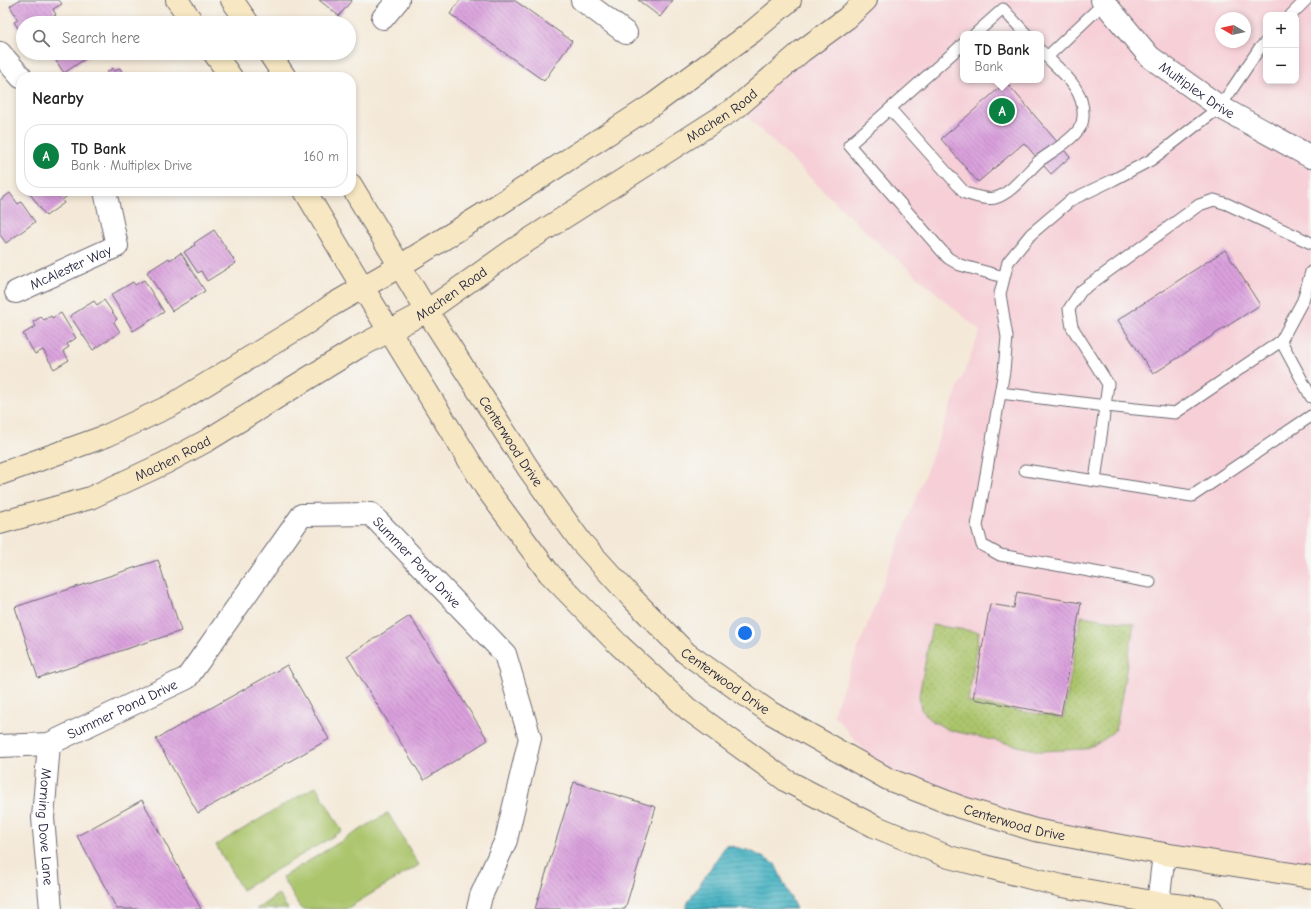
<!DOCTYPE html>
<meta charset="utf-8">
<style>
:root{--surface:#fff;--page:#f2f2f2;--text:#222;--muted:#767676;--line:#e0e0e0;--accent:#0b8043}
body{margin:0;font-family:"Comic Neue",sans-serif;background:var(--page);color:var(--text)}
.controls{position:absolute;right:12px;top:12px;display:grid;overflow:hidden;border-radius:8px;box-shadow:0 2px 6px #0003}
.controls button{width:36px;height:36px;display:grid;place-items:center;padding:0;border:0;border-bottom:1px solid var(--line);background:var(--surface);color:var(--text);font:20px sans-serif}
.compass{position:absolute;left:1215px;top:12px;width:36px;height:36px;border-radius:50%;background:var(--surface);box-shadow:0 2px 6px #0003;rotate:279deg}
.you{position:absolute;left:745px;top:633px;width:14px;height:14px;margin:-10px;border:3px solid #fff;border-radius:50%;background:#1a73e8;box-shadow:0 0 0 6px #1a73e833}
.badge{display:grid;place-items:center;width:26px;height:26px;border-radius:50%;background:var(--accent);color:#fff;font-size:13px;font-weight:700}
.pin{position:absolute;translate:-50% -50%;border:2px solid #fff;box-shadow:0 1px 4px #0006}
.popup{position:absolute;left:960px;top:31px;width:84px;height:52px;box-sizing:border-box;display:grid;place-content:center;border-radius:8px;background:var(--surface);filter:drop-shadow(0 1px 3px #0005);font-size:13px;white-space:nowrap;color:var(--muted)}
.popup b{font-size:15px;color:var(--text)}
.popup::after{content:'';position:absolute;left:50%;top:100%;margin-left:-8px;border:8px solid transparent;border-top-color:var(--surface)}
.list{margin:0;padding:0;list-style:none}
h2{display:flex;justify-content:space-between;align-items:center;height:52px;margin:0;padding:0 16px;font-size:17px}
h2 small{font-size:13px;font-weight:400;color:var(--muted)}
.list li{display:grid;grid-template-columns:26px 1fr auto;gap:12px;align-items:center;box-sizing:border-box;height:64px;margin:0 8px 8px;padding:0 8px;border:1px solid var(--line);border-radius:16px}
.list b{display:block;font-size:15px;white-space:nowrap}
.list p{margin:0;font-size:13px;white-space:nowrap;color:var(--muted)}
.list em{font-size:13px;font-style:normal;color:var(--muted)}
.icon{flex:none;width:22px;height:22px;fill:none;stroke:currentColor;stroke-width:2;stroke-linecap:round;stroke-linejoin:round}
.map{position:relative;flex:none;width:1311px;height:909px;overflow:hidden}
.search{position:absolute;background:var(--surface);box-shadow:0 2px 6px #0003;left:16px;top:16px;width:340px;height:44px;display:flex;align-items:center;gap:10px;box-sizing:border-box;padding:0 14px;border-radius:22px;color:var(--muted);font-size:15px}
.panel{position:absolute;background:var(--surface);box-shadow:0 2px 6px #0003;left:16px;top:72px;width:340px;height:124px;border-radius:16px}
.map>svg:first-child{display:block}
.built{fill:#f6cfd7;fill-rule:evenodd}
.grass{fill:#abc56c;stroke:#667454}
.park{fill:url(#park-dots);stroke:#667454}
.water{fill:url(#water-rules);stroke:#346a7e}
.building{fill:url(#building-back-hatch)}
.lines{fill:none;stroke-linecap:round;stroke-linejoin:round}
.lane-casing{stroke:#6c6872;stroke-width:13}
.street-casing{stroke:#6c6872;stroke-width:24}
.secondary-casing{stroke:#6c6872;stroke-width:24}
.lane{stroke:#fff;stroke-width:11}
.street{stroke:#fff;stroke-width:22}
.secondary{stroke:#f7e8c3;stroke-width:22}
.labels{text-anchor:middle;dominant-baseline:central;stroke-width:3.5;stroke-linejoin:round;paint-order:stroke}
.street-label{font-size:14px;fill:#22223b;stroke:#f6f6f2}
</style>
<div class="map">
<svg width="1311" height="909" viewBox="0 0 1311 909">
<defs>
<pattern id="park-dots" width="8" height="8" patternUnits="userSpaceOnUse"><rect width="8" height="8" fill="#abc56c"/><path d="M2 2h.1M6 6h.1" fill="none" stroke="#93a95e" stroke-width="1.8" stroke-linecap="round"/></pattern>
<pattern id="water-rules" width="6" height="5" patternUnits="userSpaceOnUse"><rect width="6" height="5" fill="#45b2c2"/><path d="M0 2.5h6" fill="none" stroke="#39909f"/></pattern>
<pattern id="building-back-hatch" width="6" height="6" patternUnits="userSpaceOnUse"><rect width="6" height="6" fill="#daa0dd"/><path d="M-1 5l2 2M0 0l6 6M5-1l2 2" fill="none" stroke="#b082b4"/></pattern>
</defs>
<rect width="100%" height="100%" fill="#f6f6f2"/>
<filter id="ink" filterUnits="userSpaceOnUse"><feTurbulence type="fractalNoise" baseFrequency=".025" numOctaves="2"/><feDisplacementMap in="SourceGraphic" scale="8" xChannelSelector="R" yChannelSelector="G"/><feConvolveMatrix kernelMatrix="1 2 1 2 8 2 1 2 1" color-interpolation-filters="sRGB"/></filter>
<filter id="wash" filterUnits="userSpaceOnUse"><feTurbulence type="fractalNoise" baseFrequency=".012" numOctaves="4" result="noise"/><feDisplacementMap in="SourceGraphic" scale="16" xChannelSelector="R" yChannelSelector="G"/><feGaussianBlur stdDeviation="0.9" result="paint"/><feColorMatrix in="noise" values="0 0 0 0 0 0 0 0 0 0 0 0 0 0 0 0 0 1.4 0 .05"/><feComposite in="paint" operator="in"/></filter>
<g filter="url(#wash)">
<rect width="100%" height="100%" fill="#f4e9d8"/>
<path class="built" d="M 850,0 L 1311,0 L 1311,880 L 1164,854 L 888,779 L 833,714 L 980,331 L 864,230 L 737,107 ZM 1266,15 L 1296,15 L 1296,81 L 1266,81 ZM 1221,18 L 1245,18 L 1245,42 L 1221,42 ZM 963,34 L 1041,34 L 1041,80 L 963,80 Z"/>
<path class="grass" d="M 316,786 L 342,831 L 242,890 L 216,845 Z
M 388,813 L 419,865 L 346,909 L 301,909 L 282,877 Z"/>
<path class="park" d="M 1081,616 L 1134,624 L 1116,729 L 1101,742 L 1085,749 L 1040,751 L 949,730 L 929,719 L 921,709 L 919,696 L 932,625 L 979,632 L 968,702 L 1063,718 Z
M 278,894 L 288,909 L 256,909 L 257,909 Z"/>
<path class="water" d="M 726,845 L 751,851 L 775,864 L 796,909 L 686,909 L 688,902 Z"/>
<g id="blocks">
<path class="building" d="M 19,0 L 59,0 L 62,4 L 53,9 L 56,15 L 54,16 L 58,23 L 23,23 L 23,30 L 20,31 L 14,22 L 18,20 L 10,6 Z
M 319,0 L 352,0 L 339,16 Z
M 460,0 L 514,0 L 572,41 L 544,81 L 450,14 Z
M 638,0 L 673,0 L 660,17 Z
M 51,53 L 94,53 L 64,73 Z
M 113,68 L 115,71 L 120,68 L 125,77 L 107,77 L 109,76 L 107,72 Z
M 1006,82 L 1070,157 L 1051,174 L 1024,143 L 978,182 L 941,139 Z
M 28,191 L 74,191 L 62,200 L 64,203 L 46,216 Z
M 10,193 L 18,204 L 21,202 L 35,222 L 6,243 L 0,235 L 0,200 Z
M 214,230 L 236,263 L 207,281 L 201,271 L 198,273 L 184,252 L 195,245 L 194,243 Z
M 1225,250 L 1260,305 L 1153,374 L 1118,320 Z
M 181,253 L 205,291 L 172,311 L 147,272 L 169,258 L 170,260 Z
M 144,280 L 164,312 L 133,331 L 111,295 L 133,282 L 135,285 Z
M 104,300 L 117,319 L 114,322 L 120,332 L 93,350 L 70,316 L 94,301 L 97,305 Z
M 61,313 L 76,338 L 67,344 L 69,347 L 63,351 L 69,360 L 54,369 L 43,350 L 35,354 L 23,334 L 36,326 L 33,322 L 41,317 L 44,320 L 51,316 L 52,318 Z
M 158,560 L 181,631 L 38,678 L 15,607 Z
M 1017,592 L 1081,603 L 1061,715 L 973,699 L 990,604 L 1014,608 Z
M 410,616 L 488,740 L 424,780 L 347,656 Z
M 287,665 L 329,739 L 198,813 L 156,739 Z
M 574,782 L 656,807 L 625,909 L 535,909 Z
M 142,800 L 201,909 L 117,909 L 77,836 Z"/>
</g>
</g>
<g filter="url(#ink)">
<use href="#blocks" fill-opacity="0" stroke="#6c6872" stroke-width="1"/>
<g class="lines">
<g class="lane-casing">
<path id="lane" d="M 1291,15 L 1306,0
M 975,34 L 1003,9 L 1026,34
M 963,44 L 849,145 L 948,258 L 960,265 L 1004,277
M 1041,51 L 1047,57 L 1104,3
M 890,109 L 965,193 C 975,196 984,200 995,198 C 1011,194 1027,172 1039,161 C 1051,152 1071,141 1079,129 C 1081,126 1083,120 1083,117 C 1085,90 1064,74 1047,57
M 1281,341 L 1311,397
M 1000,393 L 1106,406 L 1175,413 L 1281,341 L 1303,300 L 1311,272
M 1025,470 L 1192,496 L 1311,416
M 1095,481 L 1108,384 L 1072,327 L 1069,309 L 1081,291 L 1199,205 L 1214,200 L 1227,204 L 1311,243
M 1150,582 L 1000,555 L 982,545 L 977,526 L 1004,371 L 1007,337 L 1000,294 L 1008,262 L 1031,234 L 1071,200 L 1113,180 L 1151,160 L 1220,107 L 1259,49 L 1266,42"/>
</g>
<g class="street-casing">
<g id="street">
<path d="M 582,0 L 626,33"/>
<path id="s1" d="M 1102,0 L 1150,57 L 1220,107 L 1311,157"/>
<path d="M 383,18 L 398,0"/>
<path d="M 0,53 L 21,77"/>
<path id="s2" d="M 16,292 L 117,246 L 105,191"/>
<path id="s3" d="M 49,744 L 43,818 L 51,909"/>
<path id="s4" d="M 0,746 L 49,744 L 187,678 L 302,515 L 371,514 L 505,654 L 530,738 L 506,840 L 481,896 L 478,909"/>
<path d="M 1161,909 L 1158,903 L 1164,854"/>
</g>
</g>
<g class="secondary-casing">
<g id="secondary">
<path d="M 177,0 L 193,23"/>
<path d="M 232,0 L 248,23"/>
<path d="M 214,53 L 231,77"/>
<path d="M 269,53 L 285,77"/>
<path id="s5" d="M 351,185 L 427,311 L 528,468 L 581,542 L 632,598 L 686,653 L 771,713 L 888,779 L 960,807 L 1035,830 L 1164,854 L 1311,877"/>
<path d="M 305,191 L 363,288 L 486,488 L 549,573 L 618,644 L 688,709 L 787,781 L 874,826 L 949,857 L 1062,886 L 1158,903 L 1211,909"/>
<path d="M 0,474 L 106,436 L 172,405 L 308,322 L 332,305 L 400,266 L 498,205 L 654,104 L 752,32 L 790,0"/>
<path id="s6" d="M 0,523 L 90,498 L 165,463 L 208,440 L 357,348 L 427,311 L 513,250 L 737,107 L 802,51 L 847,18 L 866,0"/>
</g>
</g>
<use href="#lane" class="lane"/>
<use href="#street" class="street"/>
<use href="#secondary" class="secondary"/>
</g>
</g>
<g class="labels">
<g class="street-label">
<text stroke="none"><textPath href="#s1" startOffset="132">Multiplex Drive</textPath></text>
<text stroke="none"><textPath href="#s6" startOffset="833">Machen Road</textPath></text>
<text stroke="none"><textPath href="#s2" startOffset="60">McAlester Way</textPath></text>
<text stroke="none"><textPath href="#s6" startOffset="509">Machen Road</textPath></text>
<text stroke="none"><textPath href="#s5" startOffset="302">Centerwood Drive</textPath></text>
<text stroke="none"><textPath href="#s6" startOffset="185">Machen Road</textPath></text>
<text stroke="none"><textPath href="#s4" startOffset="537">Summer Pond Drive</textPath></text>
<text stroke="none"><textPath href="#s5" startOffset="626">Centerwood Drive</textPath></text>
<text stroke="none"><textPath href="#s4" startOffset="130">Summer Pond Drive</textPath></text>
<text stroke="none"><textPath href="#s5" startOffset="950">Centerwood Drive</textPath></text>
<text stroke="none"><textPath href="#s3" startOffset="83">Morning Dove Lane</textPath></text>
</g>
</g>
</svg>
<div class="controls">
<button>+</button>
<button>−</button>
</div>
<svg class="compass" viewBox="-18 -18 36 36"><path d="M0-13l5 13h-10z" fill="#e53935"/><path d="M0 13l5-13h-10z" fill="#767676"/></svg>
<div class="you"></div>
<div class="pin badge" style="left:1002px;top:111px">A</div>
<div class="popup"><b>TD Bank</b>Bank</div>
<div class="search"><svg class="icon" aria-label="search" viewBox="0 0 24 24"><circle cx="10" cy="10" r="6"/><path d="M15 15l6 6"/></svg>Search here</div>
<section class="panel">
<h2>Nearby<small></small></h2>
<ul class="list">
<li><span class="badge">A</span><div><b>TD Bank</b><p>Bank · Multiplex Drive</p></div><em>160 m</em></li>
</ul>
</section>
</div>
